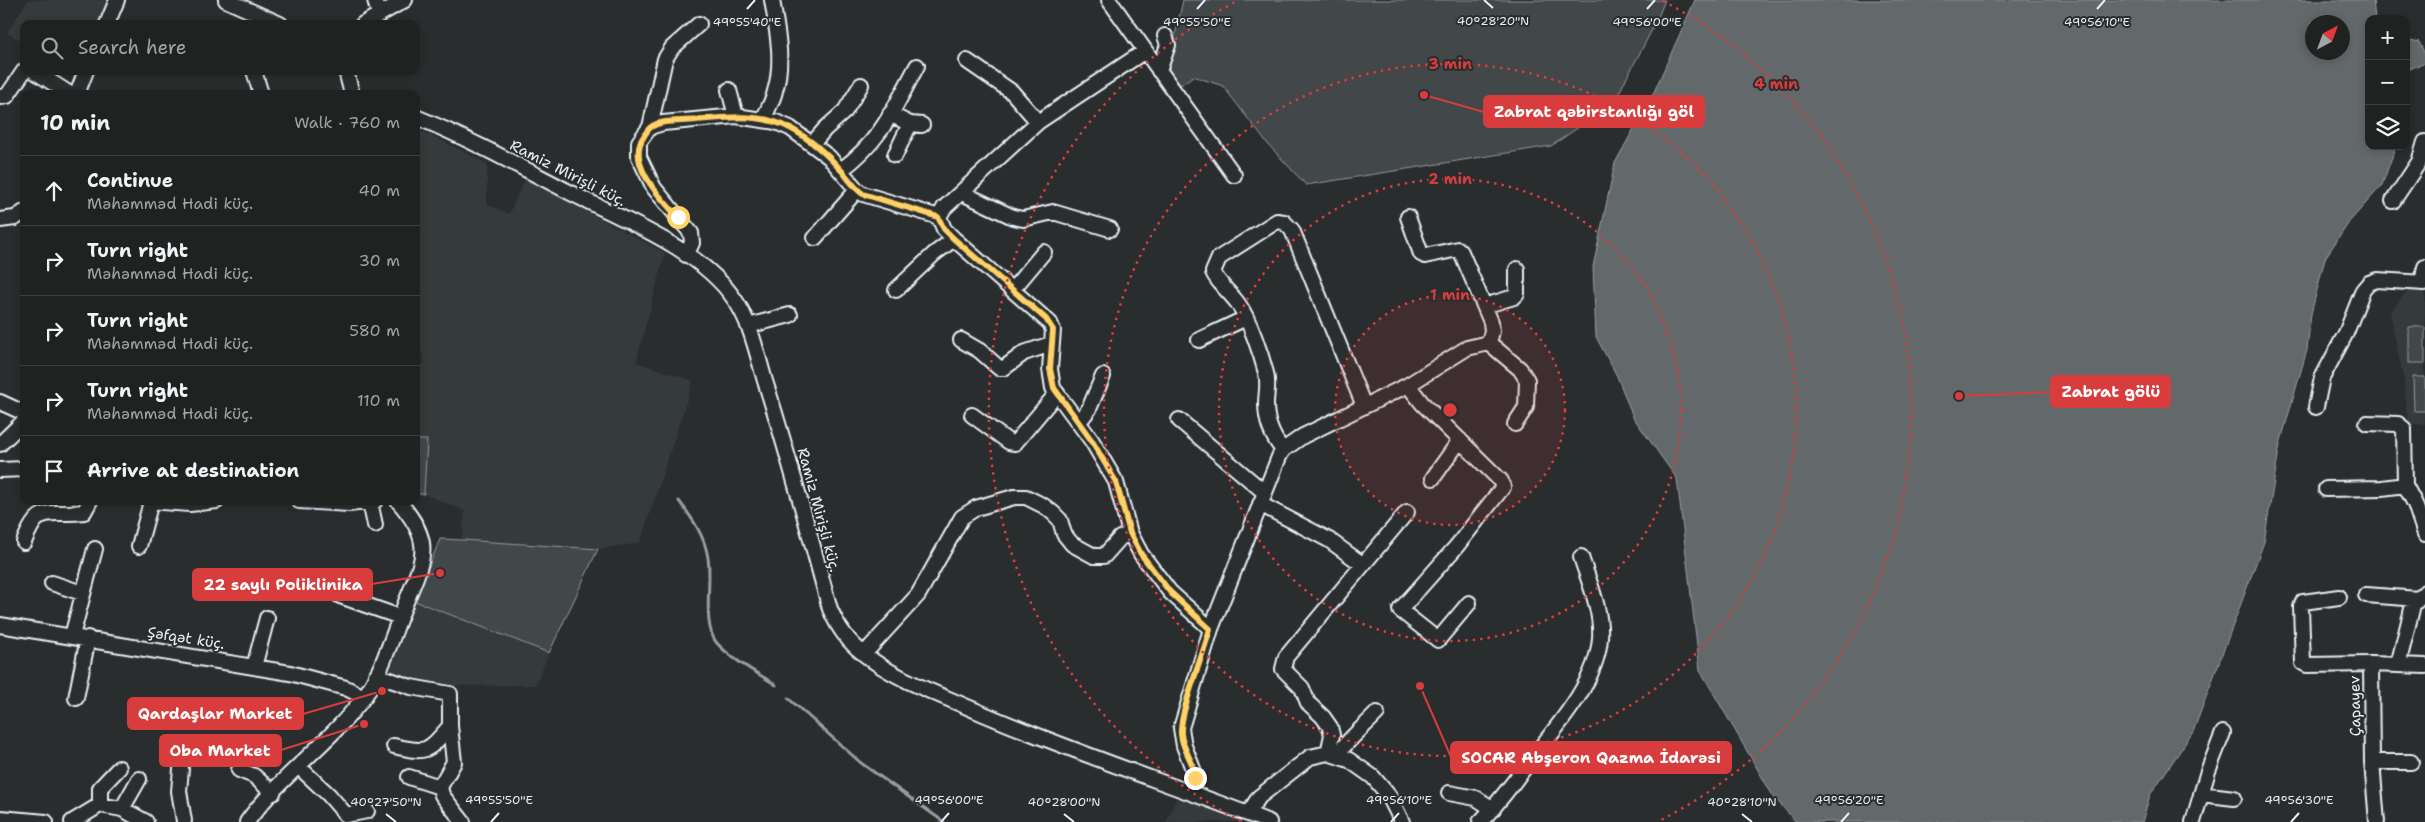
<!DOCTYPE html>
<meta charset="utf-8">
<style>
:root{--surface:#202222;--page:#2d2f2f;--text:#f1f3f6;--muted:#a2a4a5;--line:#3d3f40}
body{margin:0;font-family:"Shantell Sans",sans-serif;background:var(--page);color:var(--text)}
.controls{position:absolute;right:15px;top:15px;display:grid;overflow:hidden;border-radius:10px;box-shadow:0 2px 8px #0003}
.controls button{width:45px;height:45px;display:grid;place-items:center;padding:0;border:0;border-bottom:1px solid var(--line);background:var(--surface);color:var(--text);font:25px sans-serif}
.compass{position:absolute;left:2305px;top:15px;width:45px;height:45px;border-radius:50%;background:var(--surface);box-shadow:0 2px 8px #0003;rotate:41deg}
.stop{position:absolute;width:15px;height:15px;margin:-11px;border:4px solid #ffd166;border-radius:50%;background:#fff}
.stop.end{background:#ffd166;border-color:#fff;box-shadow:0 1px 5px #0008}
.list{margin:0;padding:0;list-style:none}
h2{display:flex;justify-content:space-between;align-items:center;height:65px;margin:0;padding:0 20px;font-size:21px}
h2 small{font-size:16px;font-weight:400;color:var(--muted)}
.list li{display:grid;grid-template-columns:32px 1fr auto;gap:15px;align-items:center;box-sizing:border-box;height:70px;padding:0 20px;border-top:1px solid var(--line)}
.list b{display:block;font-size:19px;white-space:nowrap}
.list p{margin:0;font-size:16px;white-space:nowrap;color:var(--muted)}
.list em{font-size:16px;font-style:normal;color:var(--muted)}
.icon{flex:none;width:28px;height:28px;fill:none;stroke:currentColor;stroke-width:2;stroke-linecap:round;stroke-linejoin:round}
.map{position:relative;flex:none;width:2425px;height:822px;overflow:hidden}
.search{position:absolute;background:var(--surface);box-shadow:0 2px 8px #0003;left:20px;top:20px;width:400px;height:55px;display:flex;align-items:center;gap:12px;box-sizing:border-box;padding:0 18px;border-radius:10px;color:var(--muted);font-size:19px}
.panel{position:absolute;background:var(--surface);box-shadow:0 2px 8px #0003;left:20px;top:90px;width:400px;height:415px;border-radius:10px}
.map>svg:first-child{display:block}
.built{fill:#363a3b}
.green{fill:#424648;stroke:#959ca0}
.water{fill:#63686b;stroke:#989fa3;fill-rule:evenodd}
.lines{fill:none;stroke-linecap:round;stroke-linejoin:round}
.stream{stroke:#989fa3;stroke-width:3}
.minor-casing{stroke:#e8f1f8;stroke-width:18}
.minor{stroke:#2a2d2e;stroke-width:14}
.route{stroke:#ffd166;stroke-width:6}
.ticks{fill:none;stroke:#e8f1f8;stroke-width:2}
.ring{fill:none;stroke:#d83c3d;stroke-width:2.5;stroke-dasharray:2.5 5}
.labels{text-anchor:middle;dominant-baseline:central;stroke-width:4;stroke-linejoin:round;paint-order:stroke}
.street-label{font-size:15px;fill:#e8f1f8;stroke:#2a2d2e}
.ticks-label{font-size:12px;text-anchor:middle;fill:#e8f1f8;stroke:#2a2d2e;stroke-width:4;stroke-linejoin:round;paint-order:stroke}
.centre{fill:#d83c3d;stroke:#2a2d2e;stroke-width:2.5}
.ring-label{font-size:15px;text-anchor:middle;font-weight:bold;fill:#d83c3d;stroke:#2a2d2e;stroke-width:4;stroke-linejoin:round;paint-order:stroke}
.leader{fill:none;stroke:#d83c3d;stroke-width:2}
.callout-dot{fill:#d83c3d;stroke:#2a2d2e;stroke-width:2}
.callout{fill:#d83c3d;stroke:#d83c3d;stroke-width:2}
.callout-label{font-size:16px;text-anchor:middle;font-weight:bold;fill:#fff}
</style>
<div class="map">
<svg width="2425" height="822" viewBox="0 0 2425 822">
<rect width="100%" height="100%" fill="#2a2d2e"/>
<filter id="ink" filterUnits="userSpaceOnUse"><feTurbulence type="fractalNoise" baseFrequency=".02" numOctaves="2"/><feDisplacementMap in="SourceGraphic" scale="10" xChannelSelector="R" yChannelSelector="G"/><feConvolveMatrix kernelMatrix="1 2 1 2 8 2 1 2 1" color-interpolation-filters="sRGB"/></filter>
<g filter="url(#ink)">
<path class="built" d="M 28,0 L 108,0 L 98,24 L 24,24 L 24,42 L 7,33 Z
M 416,130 L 431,135 L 487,164 L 487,204 L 509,214 L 525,179 L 665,253 L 636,362 L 693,381 L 640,543 L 598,549 L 462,540 L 465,511 L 424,494 L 427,440 L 416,440 L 416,365 L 425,363 L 416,338 Z
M 2407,291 L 2425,291 L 2425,424 L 2408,424 L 2404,381 L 2390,312 Z
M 415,601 L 549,653 L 535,685 L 417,686 L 385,674 Z
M 1178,795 L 1246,822 L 1166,822 Z"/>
<path class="green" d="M 1183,0 L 1665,0 L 1655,24 L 1613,104 L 1551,146 L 1306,185 L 1266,142 L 1223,86 L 1193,76 L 1179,86 L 1167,72 Z
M 2409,327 L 2425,327 L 2425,363 L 2409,363 Z
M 2413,377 L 2425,377 L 2425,411 L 2414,411 Z
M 416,440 L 427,440 L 424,494 L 416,494 Z
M 440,539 L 462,540 L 598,549 L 549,653 L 415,601 Z"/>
<path class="water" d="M 1695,0 L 2373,0 L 2375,19 L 2369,19 L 2369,146 L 2396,146 L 2382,185 L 2350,221 L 2325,258 L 2311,314 L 2307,350 L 2280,444 L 2264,542 L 2193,732 L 2150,795 L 2142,822 L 1796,822 L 1773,796 L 1700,670 L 1677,479 L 1633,417 L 1617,376 L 1596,337 L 1593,267 L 1615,163 L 1653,94 ZM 2312,22 L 2342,22 L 2342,52 L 2312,52 Z
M 2406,39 L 2419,42 L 2425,54 L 2425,62 L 2406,71 Z"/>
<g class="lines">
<path class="stream" d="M 679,501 C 692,518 705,536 708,558 C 712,582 702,623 716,642 C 729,658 759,674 776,685
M 788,698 L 861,763 L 944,822"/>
<g class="minor-casing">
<path id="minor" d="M 226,0 L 280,24
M 375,0 L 379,15
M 1109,0 L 1234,175
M 107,24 L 117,0
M 363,24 L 405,0
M 1145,51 L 1038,122 L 944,208 L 939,217 L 944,229 L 954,239 L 1050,323 L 1053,330 L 1050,369 L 1053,388 L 1092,441 L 1116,482 L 1130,533 L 1141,554 L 1170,592 L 1211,629 L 1181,728 L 1184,746 L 1195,774 L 1192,793
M 967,61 L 1012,92 L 1038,122
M 34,71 L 70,94
M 254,71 L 261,94
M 346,71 L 352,94
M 1159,71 L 1168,45 L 1165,36
M 729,90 L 736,116
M 77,94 L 86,71
M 0,97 L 7,96 L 24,71
M 890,114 L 910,124 L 922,125
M 416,117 C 468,138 519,166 569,192 C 622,219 701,249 735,300 C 751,323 757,354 765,381 C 789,456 809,533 830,609 C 838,628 848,642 864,654 C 895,679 936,693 972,709 C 1069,751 1170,784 1269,822
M 763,120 C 767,110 773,101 775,91 C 784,61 777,30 772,0
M 650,127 L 665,59 L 672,48 L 699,24
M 812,144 L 825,129 L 845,111 L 861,85
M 895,155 L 910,124
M 841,170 C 882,140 894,108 917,66
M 962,193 L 1013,217 L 1023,219 L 1053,212 L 1110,229
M 2393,201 L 2419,162 L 2425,142
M 0,220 L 15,218 L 24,212
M 815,238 L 857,190
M 686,255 L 692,243 L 691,233 L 654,188 L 639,157 L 639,142 L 650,127 L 663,123 L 736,116 L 776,122 L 790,128 L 829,157 L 857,190 L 863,194 L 939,217
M 2422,283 L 2425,267
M 1013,289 L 1044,252
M 896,290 L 934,254 L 954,239
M 1484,306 L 1514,297 L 1517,294 L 1517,269
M 748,326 L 790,315
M 961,340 L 980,351 L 999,368 L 1004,368 L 1024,353 L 1051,344
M 1199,340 L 1246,318
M 1489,343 L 1520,369 L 1527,380 L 1526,407 L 1515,424
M 1408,385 L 1422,403 L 1501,481 L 1503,487 L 1456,547 L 1400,610 L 1438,640 L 1469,603
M 0,402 L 24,413
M 2316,407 L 2322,378 L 2346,333 L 2363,290 L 2369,283 L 2377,280 L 2425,283
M 972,415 L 1009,442 L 1015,443 L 1057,393
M 1179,420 L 1264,492
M 1079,422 L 1089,409 L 1103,376
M 2367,423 L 2398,424 L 2404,429 L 2405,485 L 2415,504 L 2425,534
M 0,444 L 24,421
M 1283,450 C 1272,437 1266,422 1266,404 C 1266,393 1269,384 1266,373 C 1261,354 1250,321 1239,305 C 1231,293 1219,285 1213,272 L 1219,258 L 1277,221 L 1284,222 L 1292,230 L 1364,406
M 0,470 L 24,469
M 1433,478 L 1460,440
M 2326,489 L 2382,488 L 2405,485
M 148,501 L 190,504 L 217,501
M 299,501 L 349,504 L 375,501
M 370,502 L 375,525
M 1260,504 L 1329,540 L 1362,564
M 24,542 C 40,501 49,517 84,512 L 90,501
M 139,546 L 151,502
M 52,583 L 82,593
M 2366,595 L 2418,599
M 340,596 L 400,617
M 2339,597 L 2303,602 L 2301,607 L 2303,663 L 2307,665 L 2371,664
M 0,625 L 290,673 L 346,688 L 364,697
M 1211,629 L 1279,457 L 1283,450 L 1303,436 L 1408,385 L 1467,348 L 1489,343 L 1492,331 L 1491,322 L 1461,252 L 1458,249 L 1425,256 L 1421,254 L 1408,217
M 72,636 L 95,549
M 864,654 L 918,595 L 962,517 L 976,508 L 1014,497 L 1026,497 L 1044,506 L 1053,513 L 1060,520 L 1064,534 L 1072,544 L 1094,556 L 1104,556 L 1120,538 L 1130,533
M 2398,665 L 2425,666
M 254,667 L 267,618
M 376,675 L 411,687 L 450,694 L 450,726 L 454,762 L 440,787 L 442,795 L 463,822
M 76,698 L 88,638
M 394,746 C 428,754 427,752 450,726
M 1328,753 L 1332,735 L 1330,727 L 1323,717 L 1308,703 L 1302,688 L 1283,669 L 1286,657 L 1407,512
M 1337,755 C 1348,739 1364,727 1377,713
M 1499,755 L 1523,770
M 2372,762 L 2411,762
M 299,767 L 329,795 L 346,815 L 367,811
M 181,769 L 179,791 L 184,821
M 239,770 L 254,776 L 273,793
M 409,777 L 440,787
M 1449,793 L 1476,798 L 1493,809
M 2201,794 L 2234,798
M 100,805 L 100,788 L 119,768
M 122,809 L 139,779
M 1248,814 L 1259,797 L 1310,757 L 1328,753 L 1349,760 L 1373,777 L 1389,796 L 1402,822
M 0,818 L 46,822
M 72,822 L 100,805 L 122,809 L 146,822
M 247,822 C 280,776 330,743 364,697 C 382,672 392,637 404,607 C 423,559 436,544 398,501
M 1480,822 C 1498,804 1511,785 1526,766 C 1553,731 1597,684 1600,638 C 1602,611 1589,582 1581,557
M 2193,822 L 2208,771 L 2223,733
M 2377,822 L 2372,762 L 2371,664 L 2398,665 L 2413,605 L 2425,592"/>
</g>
<use href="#minor" class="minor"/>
</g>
</g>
<g class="lines" filter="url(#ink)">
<path class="route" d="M 678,217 C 661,198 625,163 644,136 C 646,133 648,129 651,127 C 663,119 682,122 696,120 C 723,118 749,114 775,122 C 799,129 824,151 840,169 C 848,177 853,187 863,194 L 938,217 L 944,229 L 954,239 L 1046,319 L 1053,330 L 1050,369 L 1054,388 L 1092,441 L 1116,482 L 1130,533 L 1141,554 L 1170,592 L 1210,629 C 1204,653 1179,713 1181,734 C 1182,750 1195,762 1195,778"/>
</g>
<path class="ticks" d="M 1484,0 L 1493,8M 747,9 L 755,0M 1197,9 L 1205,0M 1647,9 L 1655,0M 2097,9 L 2105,0M 386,814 L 396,822M 1064,814 L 1074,822M 1742,814 L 1752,822M 491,822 L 499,813M 941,822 L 949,813M 1391,822 L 1399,813M 1841,822 L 1849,813M 2291,822 L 2299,813"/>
<circle cx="1450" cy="410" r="115" fill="#d83c3d" fill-opacity=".12"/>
<g class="ring">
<circle cx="1450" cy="410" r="115"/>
<circle cx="1450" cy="410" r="231"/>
<circle cx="1450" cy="410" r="346"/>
<path d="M1241 821A461 461 0 0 1 1237 1M1663 1A461 461 0 0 1 1659 821"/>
</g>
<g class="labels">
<g class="street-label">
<text transform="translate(568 173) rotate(27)">Ramiz Mirişli küç.</text>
<text transform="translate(819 510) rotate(75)">Ramiz Mirişli küç.</text>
<text transform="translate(186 638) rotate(9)">Şəfqət küç.</text>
<text transform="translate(2355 706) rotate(-91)">Çapayev</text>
</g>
</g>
<g class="ticks-label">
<text x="1493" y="25">40°28'20"N</text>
<text x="1647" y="26">49°56'00"E</text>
<text x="2097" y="26">49°56'10"E</text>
<text x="747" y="26">49°55'40"E</text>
<text x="1197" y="26">49°55'50"E</text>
<text x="499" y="804">49°55'50"E</text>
<text x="949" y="804">49°56'00"E</text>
<text x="1399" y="804">49°56'10"E</text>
<text x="1849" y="804">49°56'20"E</text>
<text x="2299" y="804">49°56'30"E</text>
<text x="386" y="806">40°27'50"N</text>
<text x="1064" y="806">40°28'00"N</text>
<text x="1742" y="806">40°28'10"N</text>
</g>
<circle cx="1450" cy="410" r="8" class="centre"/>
<g class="ring-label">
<text x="1450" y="69">3 min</text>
<text x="1776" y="89">4 min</text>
<text x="1450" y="184">2 min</text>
<text x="1450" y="300">1 min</text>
</g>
<path class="leader" d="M1424 95L1484 112M1959 396L2051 392M440 573L372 584M382 691L303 714M364 724L281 750M1420 686L1451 757"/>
<g class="callout-dot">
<circle cx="1424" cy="95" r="5"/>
<circle cx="1959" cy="396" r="5"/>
<circle cx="440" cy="573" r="5"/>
<circle cx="382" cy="691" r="5"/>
<circle cx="364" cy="724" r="5"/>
<circle cx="1420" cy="686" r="5"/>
</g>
<g class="callout">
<rect x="1484" y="96" width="220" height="31" rx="5"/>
<rect x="2051" y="376" width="119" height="31" rx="5"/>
<rect x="193" y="569" width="179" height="31" rx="5"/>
<rect x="128" y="698" width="175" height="31" rx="5"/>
<rect x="160" y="735" width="121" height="31" rx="5"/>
<rect x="1451" y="742" width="280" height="31" rx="5"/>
</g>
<g class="callout-label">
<text x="1594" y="117">Zabrat qəbirstanlığı göl</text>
<text x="2111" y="397">Zabrat gölü</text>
<text x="283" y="590">22 saylı Poliklinika</text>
<text x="215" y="719">Qardaşlar Market</text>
<text x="220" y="756">Oba Market</text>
<text x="1591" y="763">SOCAR Abşeron Qazma İdarəsi</text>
</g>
</svg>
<div class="controls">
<button>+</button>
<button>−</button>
<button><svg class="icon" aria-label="layers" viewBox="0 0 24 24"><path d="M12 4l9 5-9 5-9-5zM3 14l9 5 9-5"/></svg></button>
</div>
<svg class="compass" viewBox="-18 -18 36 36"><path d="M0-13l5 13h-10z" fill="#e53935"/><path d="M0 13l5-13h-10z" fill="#a2a4a5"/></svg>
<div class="stop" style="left:678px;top:217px"></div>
<div class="stop end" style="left:1195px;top:778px"></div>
<div class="search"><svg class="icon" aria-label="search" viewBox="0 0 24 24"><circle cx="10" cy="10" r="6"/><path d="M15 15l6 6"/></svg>Search here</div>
<section class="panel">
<h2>10 min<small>Walk · 760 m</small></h2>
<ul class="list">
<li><svg class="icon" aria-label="ahead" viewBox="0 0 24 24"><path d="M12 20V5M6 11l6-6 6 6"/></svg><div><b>Continue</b><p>Məhəmməd Hadi küç.</p></div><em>40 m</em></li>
<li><svg class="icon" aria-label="right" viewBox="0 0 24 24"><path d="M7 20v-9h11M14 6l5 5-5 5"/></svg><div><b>Turn right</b><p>Məhəmməd Hadi küç.</p></div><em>30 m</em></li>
<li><svg class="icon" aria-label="right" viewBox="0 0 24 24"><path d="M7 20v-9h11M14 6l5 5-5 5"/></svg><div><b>Turn right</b><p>Məhəmməd Hadi küç.</p></div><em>580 m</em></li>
<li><svg class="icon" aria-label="right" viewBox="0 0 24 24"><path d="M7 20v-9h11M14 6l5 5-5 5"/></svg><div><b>Turn right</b><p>Məhəmməd Hadi küç.</p></div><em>110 m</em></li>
<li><svg class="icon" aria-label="arrive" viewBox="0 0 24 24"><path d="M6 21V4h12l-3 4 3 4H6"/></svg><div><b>Arrive at destination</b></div></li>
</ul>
</section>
</div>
